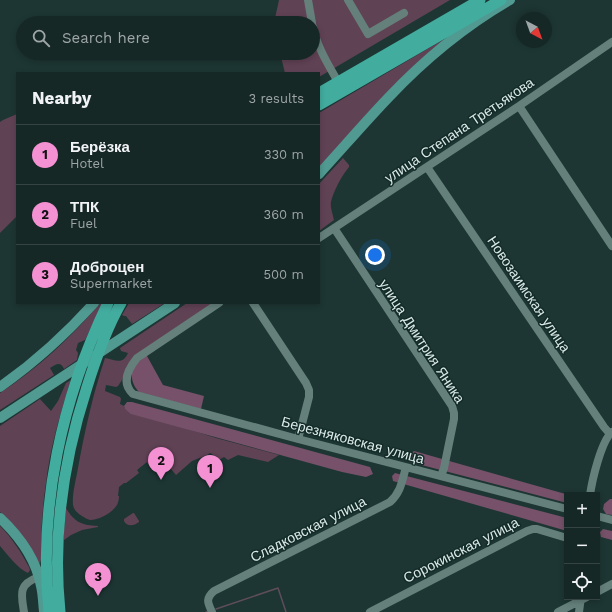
<!DOCTYPE html>
<meta charset="utf-8">
<style>
:root{--surface:#162826;--page:#1f302e;--text:#f1f3f6;--muted:#9ea6a7;--line:#354443;--accent:#f491d3}
body{margin:0;font-family:"Work Sans",sans-serif;background:var(--page);color:var(--text)}
.controls{position:absolute;right:12px;bottom:12px;display:grid;overflow:hidden;border-radius:0px;box-shadow:0 2px 6px #0003}
.controls button{width:36px;height:36px;display:grid;place-items:center;padding:0;border:0;border-bottom:1px solid var(--line);background:var(--surface);color:var(--text);font:20px sans-serif}
.compass{position:absolute;left:516px;top:12px;width:36px;height:36px;border-radius:50%;background:var(--surface);box-shadow:0 2px 6px #0003;rotate:139deg}
.you{position:absolute;left:375px;top:255px;width:14px;height:14px;margin:-10px;border:3px solid #fff;border-radius:50%;background:#1a73e8;box-shadow:0 0 0 6px #1a73e833}
.badge{display:grid;place-items:center;width:26px;height:26px;border-radius:50%;background:var(--accent);color:#111;font-size:13px;font-weight:700}
.pin{position:absolute;translate:-50% -33px;filter:drop-shadow(0 1px 2px #0008)}
.pin::after{content:'';position:absolute;top:21px;width:14px;height:12px;background:inherit;clip-path:polygon(0 0,100% 0,50% 100%)}
.list{margin:0;padding:0;list-style:none}
h2{display:flex;justify-content:space-between;align-items:center;height:52px;margin:0;padding:0 16px;font-size:17px}
h2 small{font-size:13px;font-weight:400;color:var(--muted)}
.list li{display:grid;grid-template-columns:26px 1fr auto;gap:12px;align-items:center;box-sizing:border-box;height:60px;padding:0 16px;border-top:1px solid var(--line)}
.list b{display:block;font-size:15px;white-space:nowrap}
.list p{margin:0;font-size:13px;white-space:nowrap;color:var(--muted)}
.list em{font-size:13px;font-style:normal;color:var(--muted)}
.icon{flex:none;width:22px;height:22px;fill:none;stroke:currentColor;stroke-width:2;stroke-linecap:round;stroke-linejoin:round}
.map{position:relative;flex:none;width:612px;height:612px;overflow:hidden}
.search{position:absolute;background:var(--surface);box-shadow:0 2px 6px #0003;left:16px;top:16px;width:304px;height:44px;display:flex;align-items:center;gap:10px;box-sizing:border-box;padding:0 14px;border-radius:22px;color:var(--muted);font-size:15px}
.panel{position:absolute;background:var(--surface);box-shadow:0 2px 6px #0003;left:16px;top:72px;width:304px;height:232px;border-radius:0px}
.map>svg:first-child{display:block}
.green{fill:#604255}
.forest{fill:#765169}
.lines{fill:none;stroke-linecap:round;stroke-linejoin:round}
.stream{stroke:#5e4d5b;stroke-width:1.5}
.minor{stroke:#65807b;stroke-width:8}
.major{stroke:#509a91;stroke-width:10}
.highway{stroke:#42ac9f;stroke-width:11}
.labels{text-anchor:middle;dominant-baseline:central;stroke-width:3;stroke-linejoin:round;paint-order:stroke}
.street-label{font-size:14px;fill:#dbeae7;stroke:#132c29}
</style>
<div class="map">
<svg width="612" height="612" viewBox="0 0 612 612">
<rect width="100%" height="100%" fill="#1d3633"/>
<path class="green" d="M 279,0 L 450,0 L 319,77 L 319,73 L 285,73 L 280,53 L 313,53 L 313,23 L 274,23 Z
M 446,38 L 320,167 L 319,162 L 319,113 Z
M 17,114 L 17,216 L 0,233 L 0,122 L 3,120 Z
M 343,158 L 349,165 L 349,167 C 342,175 333,192 331,202 C 330,207 333,215 334,220 L 319,231 L 319,184 Z
M 100,303 L 103,303 L 85,340 L 78,343 L 76,350 L 78,353 L 77,360 L 64,369 C 61,361 56,364 50,368 L 54,375 L 0,410 L 0,393 C 37,369 72,337 100,303 Z
M 129,303 L 165,303 L 132,324 L 126,316 L 124,316 L 122,315 Z
M 187,303 L 214,303 L 127,367 L 122,380 L 118,386 L 116,387 L 106,385 L 105,391 L 120,397 L 121,399 L 120,404 L 124,406 L 125,409 L 216,438 L 279,455 L 268,462 L 238,455 L 228,460 L 224,457 L 219,460 L 212,454 L 210,453 L 207,455 L 192,461 L 176,475 L 161,457 L 150,466 L 147,462 L 137,470 L 139,473 L 126,483 L 124,483 L 119,487 L 118,496 L 119,496 C 119,499 118,503 117,505 C 112,513 99,520 90,520 C 87,519 85,518 82,516 C 77,513 74,510 73,505 C 72,493 76,480 78,468 C 85,430 93,394 105,358 C 115,360 123,365 128,353 L 121,351 L 120,348 Z
M 71,380 C 60,414 50,448 46,483 C 43,502 42,520 41,538 C 41,547 43,558 39,565 L 7,518 L 0,512 L 0,426 L 40,399 L 51,411 L 58,401 L 66,383 Z
M 66,508 C 75,523 82,525 98,526 L 98,527 L 82,530 L 71,535 L 64,540 L 64,531 Z
M 133,513 L 134,513 L 139,521 L 139,522 C 134,526 127,527 124,521 L 124,519 Z
M 0,526 C 12,538 21,552 29,567 L 30,570 L 28,573 C 18,569 7,554 0,546 Z"/>
<path class="forest" d="M 145,356 L 147,356 L 163,385 L 204,396 L 201,409 L 139,392 C 132,385 129,374 135,365 C 138,362 142,359 145,356 Z
M 127,402 L 132,402 L 370,467 L 373,474 L 366,477 L 342,472 L 131,414 L 125,409 L 124,406 Z
M 414,451 L 569,495 L 567,495 L 567,503 L 410,462 L 410,454 Z
M 395,473 L 567,518 L 567,531 L 393,481 L 392,476 Z
M 610,499 L 612,499 L 612,515 L 606,514 L 603,509 L 604,504 Z
M 603,529 L 612,531 L 612,540 L 601,537 L 600,532 Z"/>
<g class="lines">
<path class="stream" d="M 216,609 L 278,588 L 286,612
M 206,612 L 207,612"/>
<path class="minor" d="M 308,0 L 312,23
M 348,0 L 368,34 L 404,13
M 313,27 C 317,47 328,64 338,82
M 519,106 L 612,246
M 427,167 L 604,427 L 610,434
M 334,228 L 452,406 L 454,413 L 454,419 L 444,468 L 441,476
M 319,238 L 519,106 L 612,42
M 219,303 L 137,358 C 128,369 121,383 133,394 L 298,439 L 567,509
M 253,303 L 306,383 L 309,390 L 309,397 L 302,424 L 298,439
M 590,495 C 592,481 601,441 612,432
M 597,516 L 612,520
M 597,592 L 612,584
M 24,612 C 21,594 18,584 39,577
M 212,612 C 208,603 205,599 214,591 L 390,502 C 401,492 402,481 406,467
M 370,612 L 527,531 L 533,529 L 537,529 L 567,538
M 558,612 L 587,597
M 579,612 L 581,597"/>
<path class="major" d="M 319,174 C 342,149 365,122 389,97 C 425,59 465,26 510,0
M 0,387 C 34,363 66,334 94,303
M 0,418 L 175,303
M 0,518 C 19,536 36,559 41,586 C 43,594 43,603 44,611"/>
<path class="highway" d="M 319,93 L 480,0
M 319,105 L 501,0
M 49,612 C 38,506 62,398 108,303
M 60,612 C 52,534 63,461 87,387 C 96,358 106,329 121,303"/>
</g>
<g class="labels">
<g class="street-label">
<text transform="translate(459 130) rotate(-34)">улица Степана Третьякова</text>
<text transform="translate(529 294) rotate(56)">Новозаимская улица</text>
<text transform="translate(422 341) rotate(57)">улица Дмитрия Яника</text>
<text transform="translate(353 440) rotate(15)">Березняковская улица</text>
<text transform="translate(308 529) rotate(-27)">Сладковская улица</text>
<text transform="translate(461 550) rotate(-27)">Сорокинская улица</text>
</g>
</g>
</svg>
<div class="controls">
<button>+</button>
<button>−</button>
<button><svg class="icon" aria-label="locate" viewBox="0 0 24 24"><circle cx="12" cy="12" r="6"/><path d="M12 2v4M12 18v4M2 12h4M18 12h4"/></svg></button>
</div>
<svg class="compass" viewBox="-18 -18 36 36"><path d="M0-13l5 13h-10z" fill="#e53935"/><path d="M0 13l5-13h-10z" fill="#9ea6a7"/></svg>
<div class="you"></div>
<div class="pin badge" style="left:210px;top:488px">1</div>
<div class="pin badge" style="left:161px;top:480px">2</div>
<div class="pin badge" style="left:98px;top:596px">3</div>
<div class="search"><svg class="icon" aria-label="search" viewBox="0 0 24 24"><circle cx="10" cy="10" r="6"/><path d="M15 15l6 6"/></svg>Search here</div>
<section class="panel">
<h2>Nearby<small>3 results</small></h2>
<ul class="list">
<li><span class="badge">1</span><div><b>Берёзка</b><p>Hotel</p></div><em>330 m</em></li>
<li><span class="badge">2</span><div><b>ТПК</b><p>Fuel</p></div><em>360 m</em></li>
<li><span class="badge">3</span><div><b>Доброцен</b><p>Supermarket</p></div><em>500 m</em></li>
</ul>
</section>
</div>
